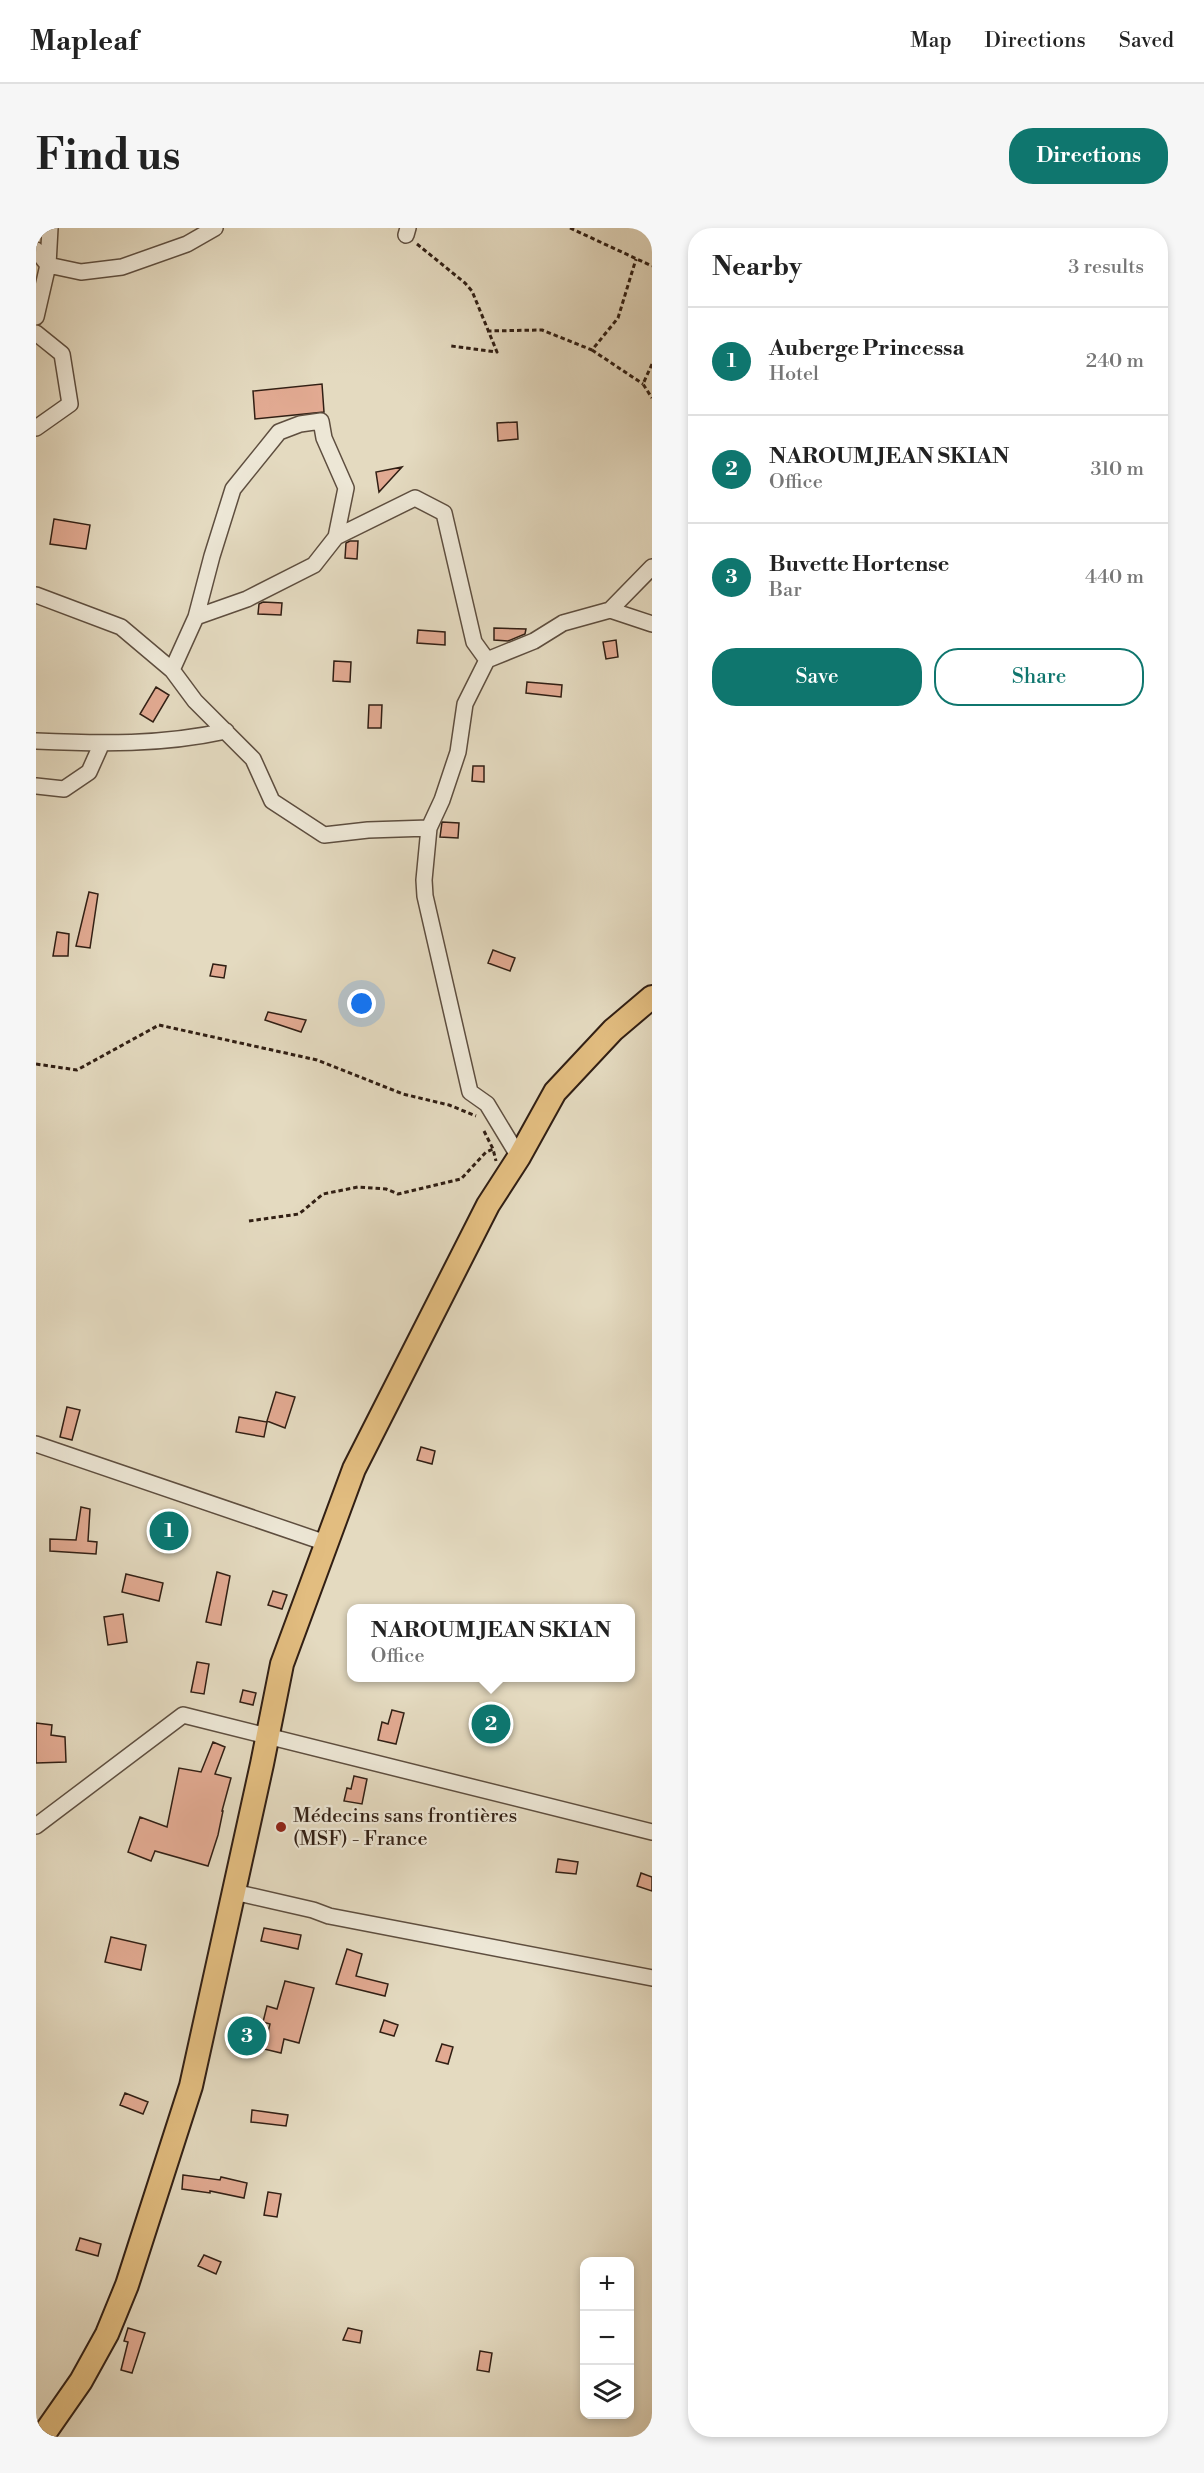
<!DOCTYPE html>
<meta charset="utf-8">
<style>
:root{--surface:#fff;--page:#f6f6f6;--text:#222;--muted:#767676;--line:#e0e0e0;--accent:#0f766e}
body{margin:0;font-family:"Libre Bodoni",serif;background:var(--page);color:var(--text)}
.controls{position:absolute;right:18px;bottom:18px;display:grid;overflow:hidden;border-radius:12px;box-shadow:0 3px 9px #0003}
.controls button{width:54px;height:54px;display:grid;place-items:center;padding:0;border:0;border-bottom:2px solid var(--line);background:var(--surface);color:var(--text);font:30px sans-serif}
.you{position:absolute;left:326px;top:776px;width:21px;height:21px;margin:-15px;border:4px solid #fff;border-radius:50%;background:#1a73e8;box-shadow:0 0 0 9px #1a73e833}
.badge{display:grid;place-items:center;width:39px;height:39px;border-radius:50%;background:var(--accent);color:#fff;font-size:20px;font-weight:700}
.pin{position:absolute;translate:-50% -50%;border:3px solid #fff;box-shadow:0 2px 6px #0006}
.popup{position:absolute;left:311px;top:1376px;width:288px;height:78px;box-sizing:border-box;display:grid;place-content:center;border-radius:12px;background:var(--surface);filter:drop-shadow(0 2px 4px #0005);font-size:20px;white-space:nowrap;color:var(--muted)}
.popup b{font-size:22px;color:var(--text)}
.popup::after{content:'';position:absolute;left:50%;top:100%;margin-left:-12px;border:12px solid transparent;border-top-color:var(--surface)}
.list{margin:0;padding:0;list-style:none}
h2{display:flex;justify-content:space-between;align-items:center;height:78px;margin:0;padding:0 24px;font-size:26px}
h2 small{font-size:20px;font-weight:400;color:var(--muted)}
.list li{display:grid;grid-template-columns:39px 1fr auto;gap:18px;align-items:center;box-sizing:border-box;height:108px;padding:0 24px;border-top:2px solid var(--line)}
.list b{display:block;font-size:22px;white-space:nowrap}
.list p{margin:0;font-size:20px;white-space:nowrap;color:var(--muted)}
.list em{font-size:20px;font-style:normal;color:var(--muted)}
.actions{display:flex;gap:12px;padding:18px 24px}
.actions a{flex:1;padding:14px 0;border:2px solid var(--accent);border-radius:24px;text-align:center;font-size:21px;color:var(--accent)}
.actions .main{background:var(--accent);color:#fff}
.icon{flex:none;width:33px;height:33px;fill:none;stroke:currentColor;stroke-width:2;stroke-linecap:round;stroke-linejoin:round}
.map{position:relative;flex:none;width:616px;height:2209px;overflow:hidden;border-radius:24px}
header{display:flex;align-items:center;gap:36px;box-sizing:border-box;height:84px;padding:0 30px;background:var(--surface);border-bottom:2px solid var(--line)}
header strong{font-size:28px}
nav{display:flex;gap:33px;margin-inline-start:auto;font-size:21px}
.intro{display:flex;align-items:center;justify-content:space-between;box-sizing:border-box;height:144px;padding:0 36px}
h1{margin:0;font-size:42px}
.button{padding:15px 27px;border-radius:24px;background:var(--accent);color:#fff;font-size:21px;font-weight:700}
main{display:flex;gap:36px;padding:0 36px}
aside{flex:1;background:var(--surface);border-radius:24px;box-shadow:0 3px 9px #0003}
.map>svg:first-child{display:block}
.building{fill:#e2aa92;stroke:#311f14;stroke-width:1.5}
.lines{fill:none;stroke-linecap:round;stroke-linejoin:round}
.minor-casing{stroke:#5e4e3f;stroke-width:18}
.primary-casing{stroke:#311f14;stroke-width:26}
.path{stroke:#311f14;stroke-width:3;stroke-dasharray:4.5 3;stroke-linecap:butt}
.minor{stroke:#ede7d6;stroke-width:15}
.primary{stroke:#e2bd80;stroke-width:22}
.poi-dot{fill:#8f2418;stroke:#ede7d6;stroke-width:2}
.labels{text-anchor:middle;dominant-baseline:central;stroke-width:4.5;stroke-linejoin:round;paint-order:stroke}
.poi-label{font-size:20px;fill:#311f14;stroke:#ede7d6;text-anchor:start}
</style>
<header>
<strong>Mapleaf</strong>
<nav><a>Map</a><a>Directions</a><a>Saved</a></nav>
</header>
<div class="intro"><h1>Find us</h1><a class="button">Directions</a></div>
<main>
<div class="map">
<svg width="616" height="2209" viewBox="0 0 616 2209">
<rect width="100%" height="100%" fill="#e4dac0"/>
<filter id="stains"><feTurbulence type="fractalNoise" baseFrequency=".00333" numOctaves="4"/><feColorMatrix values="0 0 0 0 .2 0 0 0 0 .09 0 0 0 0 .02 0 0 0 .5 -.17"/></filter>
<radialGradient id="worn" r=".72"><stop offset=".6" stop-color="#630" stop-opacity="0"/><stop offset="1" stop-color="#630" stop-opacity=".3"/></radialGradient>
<path class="building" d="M 286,156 L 288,184 L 219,191 L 217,163 Z
M 481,194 L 482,211 L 462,213 L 461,195 Z
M 366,239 L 343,264 L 340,244 Z
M 18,291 L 54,297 L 50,321 L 14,316 Z
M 314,313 L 322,313 L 321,331 L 309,330 L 310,315 Z
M 227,374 L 246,375 L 245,387 L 222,386 L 223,376 Z
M 458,400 L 490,401 L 489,406 L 472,413 L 458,412 Z
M 382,402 L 409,404 L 409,417 L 381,415 Z
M 580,412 L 582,429 L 570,431 L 567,414 Z
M 298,433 L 315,434 L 314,454 L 297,453 Z
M 491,454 L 526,457 L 525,469 L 490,465 Z
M 120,459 L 133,467 L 117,494 L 104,486 Z
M 333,477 L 346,477 L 345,500 L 332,500 Z
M 437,538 L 448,538 L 448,554 L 436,553 Z
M 406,594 L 423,595 L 422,610 L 404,609 Z
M 53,664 L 62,666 L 54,720 L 40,718 Z
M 21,704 L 33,706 L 32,728 L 17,728 Z
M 457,722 L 479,730 L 474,743 L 452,735 Z
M 177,736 L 190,738 L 188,750 L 174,748 Z
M 232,784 L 270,792 L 265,804 L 229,792 Z
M 240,1164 L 259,1169 L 249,1200 L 231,1193 Z
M 31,1179 L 44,1182 L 36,1212 L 24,1209 Z
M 203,1189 L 231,1194 L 228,1209 L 200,1204 Z
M 385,1219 L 399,1223 L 396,1236 L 381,1232 Z
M 45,1279 L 54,1281 L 52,1313 L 61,1314 L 60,1326 L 14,1323 L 14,1311 L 40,1312 Z
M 181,1344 L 194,1348 L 185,1397 L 170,1394 Z
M 90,1346 L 127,1355 L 123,1373 L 86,1364 Z
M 237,1363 L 251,1367 L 246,1381 L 232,1377 Z
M 87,1386 L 91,1414 L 72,1417 L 68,1389 Z
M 161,1434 L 173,1436 L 168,1466 L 155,1464 Z
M 207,1462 L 220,1465 L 217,1477 L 204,1474 Z
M 356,1482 L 368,1485 L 360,1516 L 342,1512 L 346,1494 L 352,1496 Z
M 0,1495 L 16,1497 L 15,1507 L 29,1509 L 30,1534 L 0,1535 Z
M 177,1514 L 189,1519 L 179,1546 L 195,1550 L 186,1583 L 187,1583 L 182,1607 L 172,1638 L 119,1623 L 115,1633 L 92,1624 L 104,1589 L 131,1599 L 143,1540 L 165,1544 Z
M 318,1548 L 331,1551 L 326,1576 L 308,1573 L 311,1560 L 315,1561 Z
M 522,1631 L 542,1634 L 540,1646 L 520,1644 Z
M 605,1645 L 616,1649 L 616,1663 L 601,1658 Z
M 228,1700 L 265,1707 L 262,1721 L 225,1713 Z
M 75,1709 L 110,1717 L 105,1742 L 69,1734 Z
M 311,1721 L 326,1726 L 320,1748 L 352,1756 L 349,1768 L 300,1756 Z
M 249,1753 L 278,1760 L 263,1815 L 248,1811 L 245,1825 L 228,1821 L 234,1796 L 227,1794 L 231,1778 L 241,1781 Z
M 348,1792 L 362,1797 L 358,1808 L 344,1804 Z
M 406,1816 L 417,1819 L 412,1836 L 400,1833 Z
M 89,1865 L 112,1874 L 107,1886 L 84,1877 Z
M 216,1882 L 252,1887 L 250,1898 L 215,1894 Z
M 147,1947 L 184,1952 L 185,1949 L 211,1955 L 208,1970 L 174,1963 L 174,1965 L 146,1961 Z
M 232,1964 L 245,1966 L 241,1989 L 228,1987 Z
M 44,2010 L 65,2016 L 62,2028 L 40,2022 Z
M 168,2027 L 185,2034 L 180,2046 L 162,2038 Z
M 92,2100 L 109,2105 L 96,2145 L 85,2142 L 92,2114 L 88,2113 Z
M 312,2100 L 326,2103 L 324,2115 L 307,2112 Z
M 444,2123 L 456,2125 L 453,2144 L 441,2142 Z"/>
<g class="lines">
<g class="minor-casing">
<path id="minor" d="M 370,7 L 372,0
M 0,22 L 12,37 L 45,44 L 86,39 L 151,16 L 179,0
M 0,89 L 12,37 L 14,0
M 0,105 L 26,126 L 34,176 L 0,200
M 300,309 L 379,270 L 408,285 L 438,414 L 451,432
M 0,367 L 85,399 L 136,442 L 159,473 L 217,531 L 236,573 L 288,607 L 332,602 L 393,600
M 574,382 L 616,339
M 136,442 L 160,389 L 176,328 L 197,261 L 243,204 L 264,196 L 285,193 L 288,210 L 310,260 L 300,309 L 278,337 L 211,371 L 160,389
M 0,513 C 65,516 126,517 190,503
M 0,558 L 28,561 L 53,544 L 66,515
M 483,929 L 451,876 L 434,864 L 389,668 L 388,652 L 393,600 L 406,572 L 422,524 L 429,476 L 451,432 L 498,413 L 527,395 L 574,382 L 616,396
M 0,1216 L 290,1315
M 0,1598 L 147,1487 L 616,1604
M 198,1664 L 277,1682 L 293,1688 L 616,1750"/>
</g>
<g class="primary-casing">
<path id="primary" d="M 6,2209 L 45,2153 L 71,2106 L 91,2057 L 155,1858 L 226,1536 L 246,1436 L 318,1241 L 452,977 L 483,929 L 519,864 L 577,802 L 616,769"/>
</g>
<path class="path" d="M 534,0 L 616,38
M 381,16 L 429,55 L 436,63 L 461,124 L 415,118
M 451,103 L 506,102 L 556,122 L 582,90 L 600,31
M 556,122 L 607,156
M 616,136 L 607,156 L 616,170
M 0,836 L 41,842 L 123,797 L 281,832 L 367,866 L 413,877 L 440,888
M 448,903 L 457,921 L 460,933
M 213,993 L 263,986 L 287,966 L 322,959 L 350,961 L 362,966 L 425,951 L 450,924 L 457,921"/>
<use href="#minor" class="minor"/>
<use href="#primary" class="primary"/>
</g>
<circle class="poi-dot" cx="245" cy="1599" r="6"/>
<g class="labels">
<g class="poi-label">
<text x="257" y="1588">Médecins sans frontières<tspan x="257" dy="23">(MSF) - France</tspan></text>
</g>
</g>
<rect width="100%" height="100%" filter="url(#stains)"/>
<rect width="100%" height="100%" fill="url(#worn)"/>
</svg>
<div class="controls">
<button>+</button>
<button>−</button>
<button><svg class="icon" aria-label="layers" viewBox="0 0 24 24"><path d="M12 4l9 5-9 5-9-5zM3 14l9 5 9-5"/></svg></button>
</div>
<div class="you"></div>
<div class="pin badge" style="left:133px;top:1303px">1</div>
<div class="pin badge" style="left:455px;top:1496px">2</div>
<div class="popup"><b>NAROUM JEAN SKIAN</b>Office</div>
<div class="pin badge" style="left:211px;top:1808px">3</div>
</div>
<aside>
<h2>Nearby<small>3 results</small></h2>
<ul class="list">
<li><span class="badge">1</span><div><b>Auberge Princessa</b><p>Hotel</p></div><em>240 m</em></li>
<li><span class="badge">2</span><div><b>NAROUM JEAN SKIAN</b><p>Office</p></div><em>310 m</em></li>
<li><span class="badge">3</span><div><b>Buvette Hortense</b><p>Bar</p></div><em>440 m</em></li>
</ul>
<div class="actions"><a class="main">Save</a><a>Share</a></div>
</aside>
</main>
